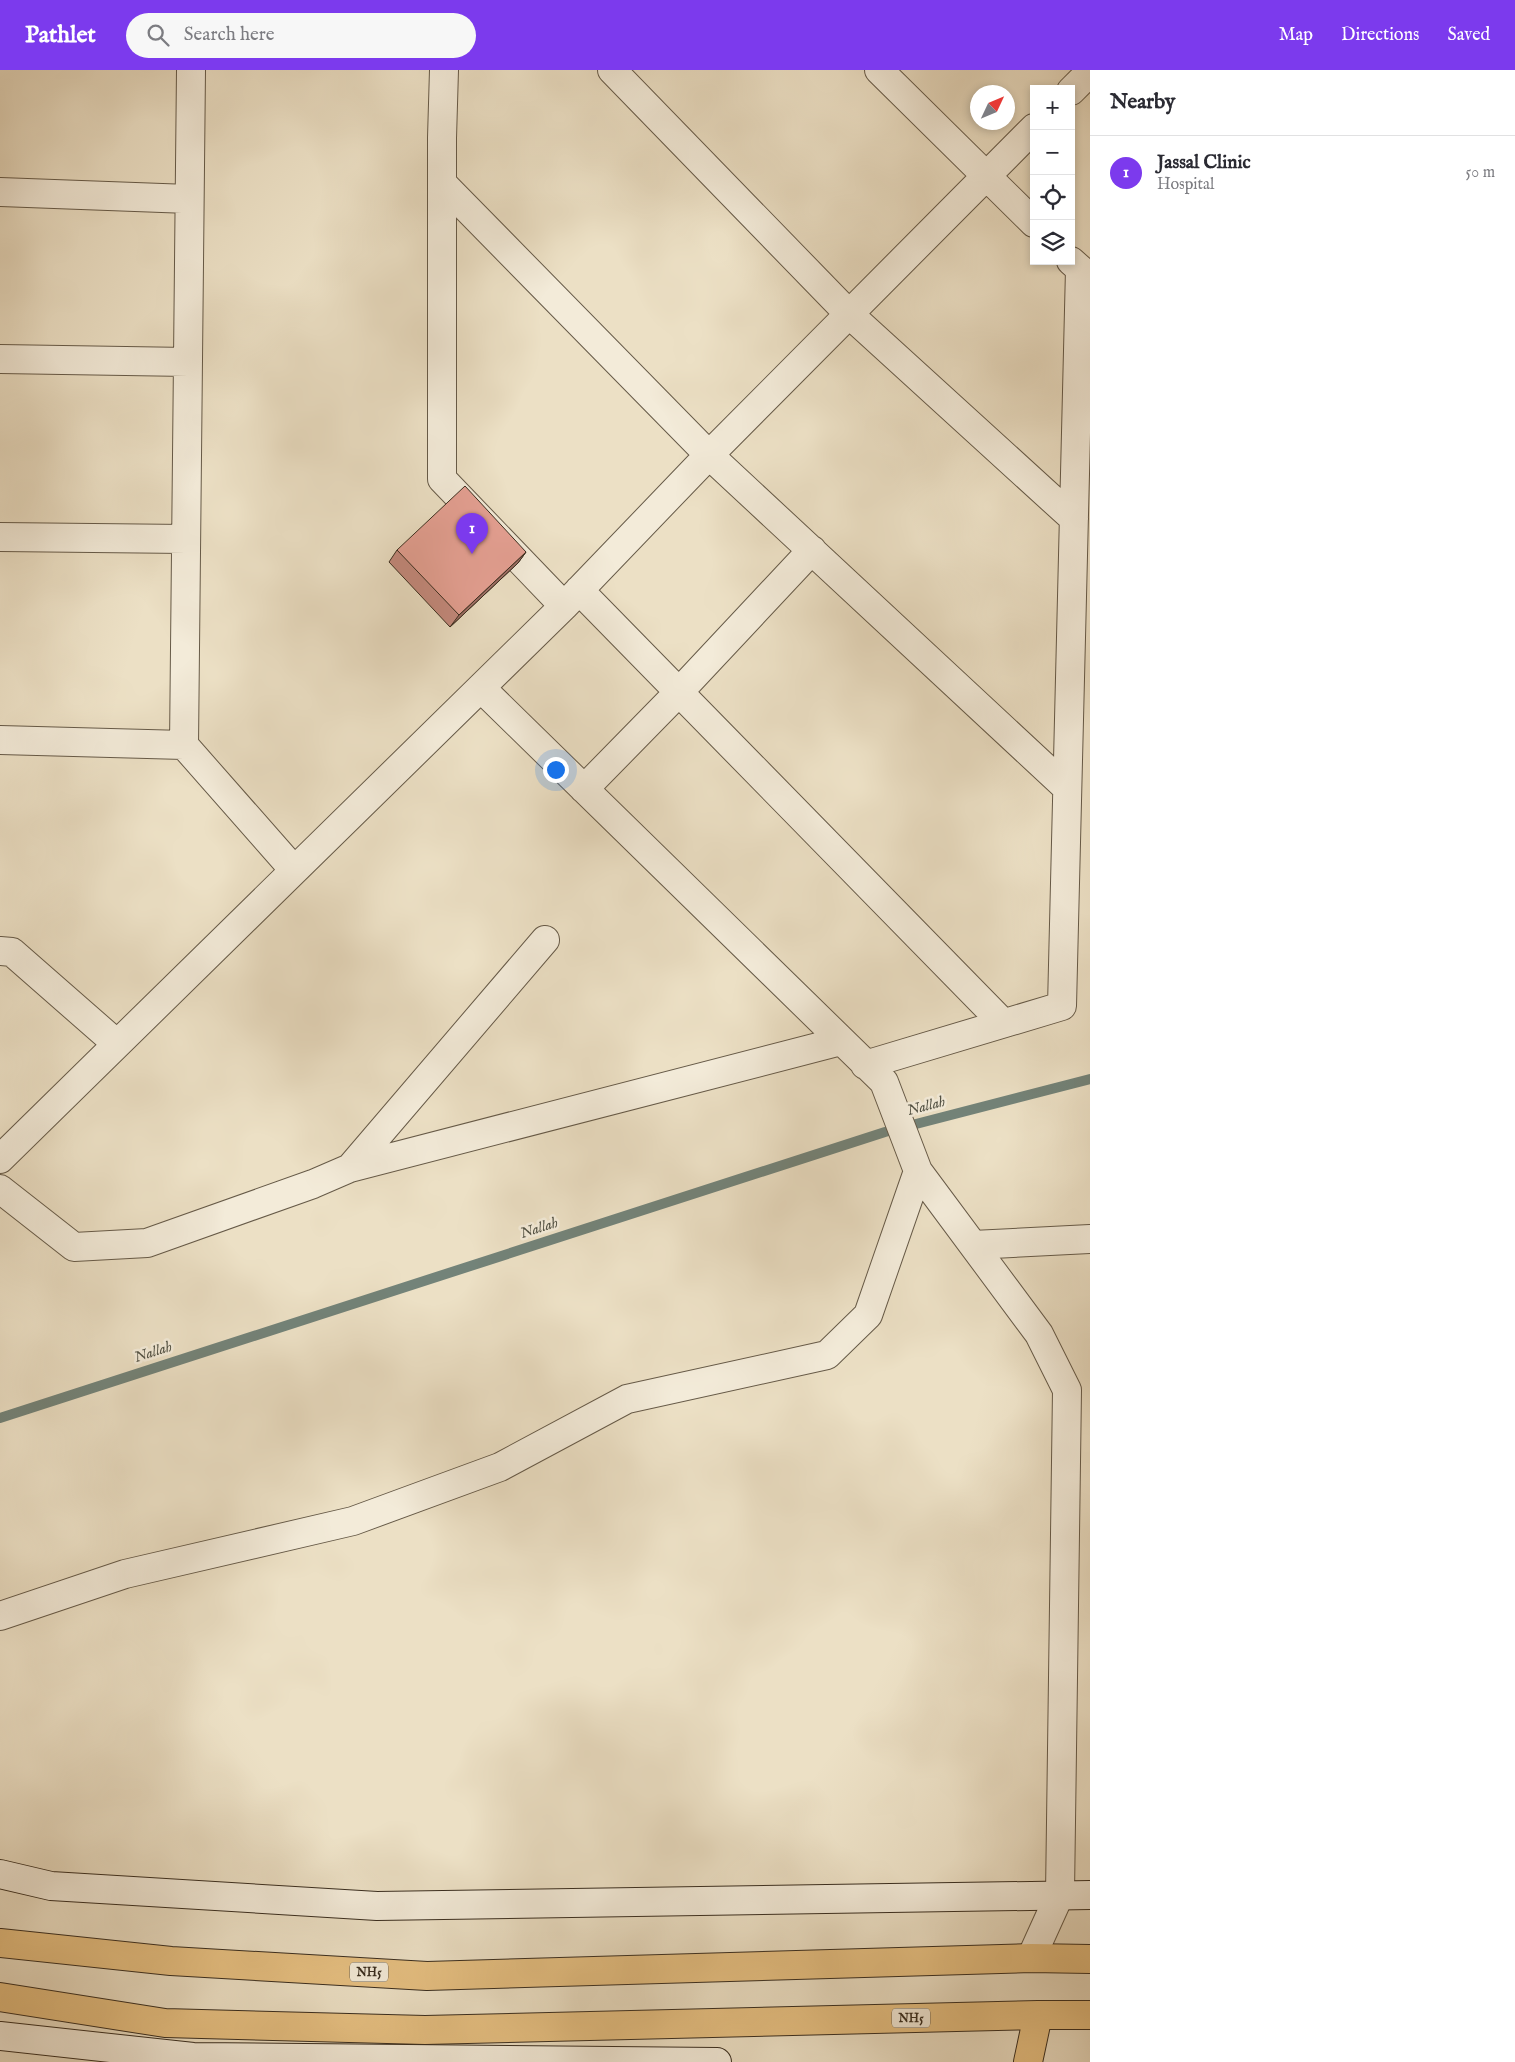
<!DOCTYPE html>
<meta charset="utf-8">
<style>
:root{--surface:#fff;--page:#f7f7f7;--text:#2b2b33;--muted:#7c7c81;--line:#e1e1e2;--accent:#7c3aed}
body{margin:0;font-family:"IM FELL English",serif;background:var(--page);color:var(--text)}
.controls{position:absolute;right:15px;top:15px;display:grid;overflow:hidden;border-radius:0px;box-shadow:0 2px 8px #0003}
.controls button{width:45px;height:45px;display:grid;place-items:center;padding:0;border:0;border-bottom:1px solid var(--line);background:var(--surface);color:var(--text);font:25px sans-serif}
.compass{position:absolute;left:970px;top:15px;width:45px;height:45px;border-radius:50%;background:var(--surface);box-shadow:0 2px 8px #0003;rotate:46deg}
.you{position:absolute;left:555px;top:699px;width:18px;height:18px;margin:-12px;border:4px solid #fff;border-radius:50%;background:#1a73e8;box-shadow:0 0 0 8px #1a73e833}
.badge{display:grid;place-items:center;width:32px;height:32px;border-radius:50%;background:var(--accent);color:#fff;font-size:16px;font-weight:700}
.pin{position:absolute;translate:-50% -41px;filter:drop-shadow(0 1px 2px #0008)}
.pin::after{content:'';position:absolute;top:26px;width:18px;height:15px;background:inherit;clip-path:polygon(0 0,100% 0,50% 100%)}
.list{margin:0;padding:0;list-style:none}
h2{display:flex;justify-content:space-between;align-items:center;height:65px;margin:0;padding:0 20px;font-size:21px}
h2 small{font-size:16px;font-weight:400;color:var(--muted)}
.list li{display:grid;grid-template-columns:32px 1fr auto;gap:15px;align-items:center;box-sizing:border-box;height:75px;padding:0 20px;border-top:1px solid var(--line)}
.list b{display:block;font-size:19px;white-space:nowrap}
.list p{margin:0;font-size:16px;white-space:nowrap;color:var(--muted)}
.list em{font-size:16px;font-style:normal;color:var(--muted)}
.icon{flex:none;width:28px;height:28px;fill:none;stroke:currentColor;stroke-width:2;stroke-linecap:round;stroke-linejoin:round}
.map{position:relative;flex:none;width:1090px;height:1992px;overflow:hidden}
header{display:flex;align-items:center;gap:30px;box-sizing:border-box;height:70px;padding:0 25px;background:var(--accent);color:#fff}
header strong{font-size:24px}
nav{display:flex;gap:28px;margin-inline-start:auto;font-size:18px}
.search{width:350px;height:45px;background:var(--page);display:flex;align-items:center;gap:12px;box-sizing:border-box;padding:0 18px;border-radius:28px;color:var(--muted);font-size:19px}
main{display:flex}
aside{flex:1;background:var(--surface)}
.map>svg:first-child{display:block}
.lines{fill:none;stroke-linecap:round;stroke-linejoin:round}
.stream{stroke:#738379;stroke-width:10}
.street-casing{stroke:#665a48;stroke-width:30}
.secondary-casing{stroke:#392d1f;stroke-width:30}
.highway-casing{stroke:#392d1f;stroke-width:30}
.street{stroke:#f3ebd9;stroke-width:28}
.secondary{stroke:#f3ebd9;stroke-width:28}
.highway{stroke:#e6c082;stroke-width:28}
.wall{fill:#c58a7e;stroke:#392d1f}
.shaded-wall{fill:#a07067;stroke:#392d1f}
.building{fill:#e5a093;stroke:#392d1f}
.labels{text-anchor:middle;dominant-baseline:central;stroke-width:5;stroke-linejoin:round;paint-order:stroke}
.shield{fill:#f3ebd9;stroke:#716657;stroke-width:1}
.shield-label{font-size:12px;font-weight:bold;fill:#392d1f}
.water-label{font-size:15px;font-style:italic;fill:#515144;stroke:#f3ebd9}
</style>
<header>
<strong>Pathlet</strong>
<div class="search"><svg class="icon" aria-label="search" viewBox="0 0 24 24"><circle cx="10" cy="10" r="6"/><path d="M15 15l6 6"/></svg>Search here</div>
<nav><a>Map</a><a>Directions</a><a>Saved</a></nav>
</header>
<main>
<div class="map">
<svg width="1090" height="1992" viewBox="0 0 1090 1992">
<rect width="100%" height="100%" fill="#ece0c5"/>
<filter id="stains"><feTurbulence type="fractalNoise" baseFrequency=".004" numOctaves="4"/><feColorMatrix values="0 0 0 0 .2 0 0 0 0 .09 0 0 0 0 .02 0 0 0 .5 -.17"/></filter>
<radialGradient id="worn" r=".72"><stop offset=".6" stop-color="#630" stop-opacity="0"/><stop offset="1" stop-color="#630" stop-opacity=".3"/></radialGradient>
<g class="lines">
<path class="stream" d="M 0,1348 L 885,1062 L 1090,1009"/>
<g class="street-casing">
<path id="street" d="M 191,0 L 184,675 L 294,800
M 444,0 L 442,68 L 442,409 L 564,536
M 612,0 L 849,244 L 1074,449
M 879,0 L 1034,153
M 1071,21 L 1090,2
M 442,113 L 709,385 L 1067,718
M 0,122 L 189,129
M 0,289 L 188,292
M 0,467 L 186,469
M 579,520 L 1003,953
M 481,618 L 884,1012 L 918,1101 L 1039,1264 L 1067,1320 L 1060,1824 L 1031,1888
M 0,670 L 184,675
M 584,719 L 679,622 L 812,480
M 0,881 L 12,882 L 117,974
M 865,995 L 1062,936 L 1080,199 L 1071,191
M 0,1089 L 564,536 L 709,385 L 1034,58
M 350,1098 L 545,870
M 0,1119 L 74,1177 L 147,1173 L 313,1114 L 350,1098 L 841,971
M 973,1175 L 1090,1169
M 0,1546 L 125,1504 L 353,1451 L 500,1397 L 627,1329 L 827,1285 L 868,1245 L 918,1101"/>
</g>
<g class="secondary-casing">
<path id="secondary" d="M 0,1804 L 51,1816 L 377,1836 L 1090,1825
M 0,1966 L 193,1987 L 717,1992"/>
</g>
<g class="highway-casing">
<path id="highway" d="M 0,1873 L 171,1891 L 427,1906 L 1031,1888 L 1090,1889
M 0,1927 L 165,1953 L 425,1960 L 1038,1945 L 1090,1945
M 1028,1992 L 1038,1945"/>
</g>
<use href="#street" class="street"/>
<use href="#secondary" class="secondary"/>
<use href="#highway" class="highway"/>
</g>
<path class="wall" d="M 397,480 L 526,482 L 518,493 L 450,557 L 389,492 Z"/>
<path class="shaded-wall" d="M 526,482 L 518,493 L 450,557 L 459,545 Z"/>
<path class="building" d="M 465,416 L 526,482 L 459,545 L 397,480 Z"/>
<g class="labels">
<g class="shield">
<rect x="350" y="1892.5" width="38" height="19" rx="4"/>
<rect x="892" y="1938.5" width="38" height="19" rx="4"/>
</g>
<g class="shield-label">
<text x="369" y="1902">NH5</text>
<text x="911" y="1948">NH5</text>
</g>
<g class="water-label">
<text transform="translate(926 1036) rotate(-15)">Nallah</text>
<text transform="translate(539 1158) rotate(-18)">Nallah</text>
<text transform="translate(153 1282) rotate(-18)">Nallah</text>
</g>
</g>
<rect width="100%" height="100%" filter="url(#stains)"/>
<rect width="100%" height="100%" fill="url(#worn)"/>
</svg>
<div class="controls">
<button>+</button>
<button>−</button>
<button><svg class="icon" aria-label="locate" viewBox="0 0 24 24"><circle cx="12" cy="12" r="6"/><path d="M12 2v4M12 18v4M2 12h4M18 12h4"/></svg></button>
<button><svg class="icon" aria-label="layers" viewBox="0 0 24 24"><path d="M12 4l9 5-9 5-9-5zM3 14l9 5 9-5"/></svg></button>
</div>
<svg class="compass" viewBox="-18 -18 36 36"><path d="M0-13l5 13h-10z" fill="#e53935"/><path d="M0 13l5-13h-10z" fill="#7c7c81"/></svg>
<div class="you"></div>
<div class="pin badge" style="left:472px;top:484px">1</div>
</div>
<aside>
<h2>Nearby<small></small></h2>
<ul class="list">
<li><span class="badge">1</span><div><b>Jassal Clinic</b><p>Hospital</p></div><em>50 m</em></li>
</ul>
</aside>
</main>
